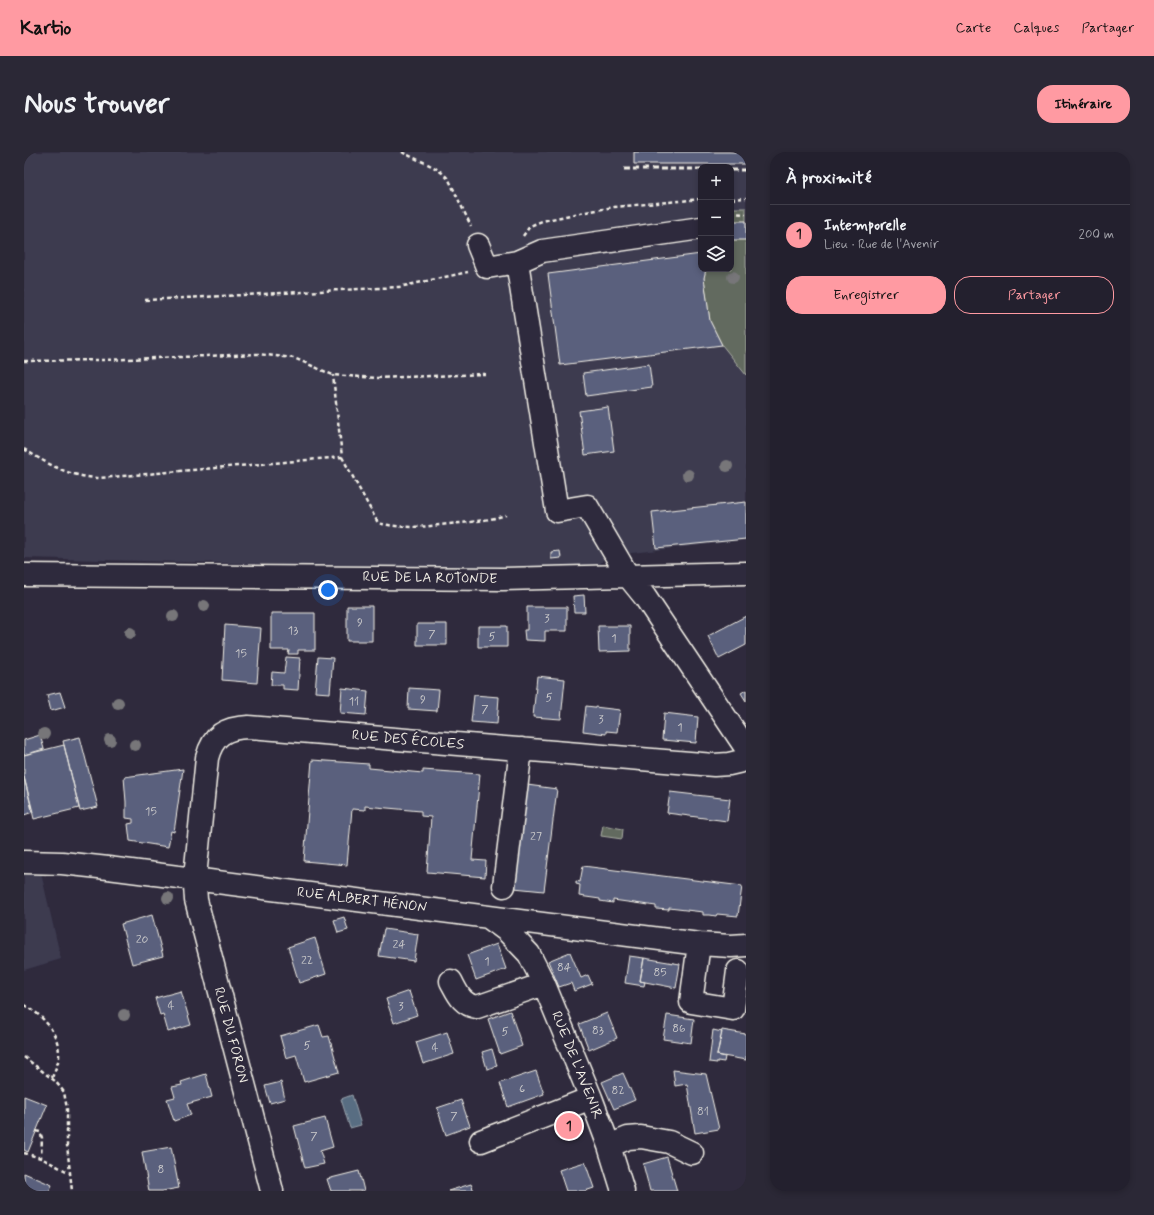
<!DOCTYPE html>
<html lang="fr">
<meta charset="utf-8">
<style>
:root{--surface:#23202e;--page:#2b2836;--text:#f1f3f6;--muted:#a3a3aa;--line:#403e4a;--accent:#ff9aa2}
body{margin:0;font-family:Mynerve,sans-serif;background:var(--page);color:var(--text)}
.controls{position:absolute;right:12px;top:12px;display:grid;overflow:hidden;border-radius:8px;box-shadow:0 2px 6px #0003}
.controls button{width:36px;height:36px;display:grid;place-items:center;padding:0;border:0;border-bottom:1px solid var(--line);background:var(--surface);color:var(--text);font:20px sans-serif}
.you{position:absolute;left:304px;top:438px;width:14px;height:14px;margin:-10px;border:3px solid #fff;border-radius:50%;background:#1a73e8;box-shadow:0 0 0 6px #1a73e833}
.badge{display:grid;place-items:center;width:26px;height:26px;border-radius:50%;background:var(--accent);color:#111;font-size:13px;font-weight:700}
.pin{position:absolute;translate:-50% -50%;border:2px solid #fff;box-shadow:0 1px 4px #0006}
.list{margin:0;padding:0;list-style:none}
h2{display:flex;justify-content:space-between;align-items:center;height:52px;margin:0;padding:0 16px;font-size:17px}
h2 small{font-size:13px;font-weight:400;color:var(--muted)}
.list li{display:grid;grid-template-columns:26px 1fr auto;gap:12px;align-items:center;box-sizing:border-box;height:60px;padding:0 16px;border-top:1px solid var(--line)}
.list b{display:block;font-size:15px;white-space:nowrap}
.list p{margin:0;font-size:13px;white-space:nowrap;color:var(--muted)}
.list em{font-size:13px;font-style:normal;color:var(--muted)}
.actions{display:flex;gap:8px;padding:12px 16px}
.actions a{flex:1;padding:9px 0;border:1px solid var(--accent);border-radius:16px;text-align:center;font-size:14px;color:var(--accent)}
.actions .main{background:var(--accent);color:#111}
.icon{flex:none;width:22px;height:22px;fill:none;stroke:currentColor;stroke-width:2;stroke-linecap:round;stroke-linejoin:round}
.map{position:relative;flex:none;width:722px;height:1039px;overflow:hidden;border-radius:16px}
header{display:flex;align-items:center;gap:24px;box-sizing:border-box;height:56px;padding:0 20px;background:var(--accent);color:#111}
header strong{font-size:19px}
nav{display:flex;gap:22px;margin-inline-start:auto;font-size:14px}
.intro{display:flex;align-items:center;justify-content:space-between;box-sizing:border-box;height:96px;padding:0 24px}
h1{margin:0;font-size:28px}
.button{padding:10px 18px;border-radius:16px;background:var(--accent);color:#111;font-size:14px;font-weight:700}
main{display:flex;gap:24px;padding:0 24px}
aside{flex:1;background:var(--surface);border-radius:16px;box-shadow:0 2px 6px #0003}
.map>svg:first-child{display:block}
.built{fill:#3c3a50}
.green{fill:#626b5f;stroke:#abaea4}
.water{fill:#596d82;stroke:#97a2ab}
.building{fill:#5a617d;stroke:#f4f1e8}
.lines{fill:none;stroke-linecap:round;stroke-linejoin:round}
.minor-casing{stroke:#f4f1e8;stroke-width:25}
.path{stroke:#f4f1e8;stroke-width:2.5;stroke-dasharray:4 3;stroke-linecap:butt}
.minor{stroke:#2f2a3d;stroke-width:22}
.rail{stroke:#f4f1e8;stroke-width:3;stroke-dasharray:6 3;stroke-linecap:butt}
.tree{fill:#777679}
.labels{text-anchor:middle;dominant-baseline:central;stroke-width:3.5;stroke-linejoin:round;paint-order:stroke}
.number-label{font-size:12px;fill:#cecdcd}
.street-label{font-size:14px;fill:#f4f1e8;stroke:#2f2a3d}
</style>
<header>
<strong>Kartio</strong>
<nav><a>Carte</a><a>Calques</a><a>Partager</a></nav>
</header>
<div class="intro"><h1>Nous trouver</h1><a class="button">Itinéraire</a></div>
<main>
<div class="map">
<svg width="722" height="1039" viewBox="0 0 722 1039">
<rect width="100%" height="100%" fill="#2f2a3d"/>
<filter id="ink" filterUnits="userSpaceOnUse"><feTurbulence type="fractalNoise" baseFrequency=".025" numOctaves="2"/><feDisplacementMap in="SourceGraphic" scale="8" xChannelSelector="R" yChannelSelector="G"/><feConvolveMatrix kernelMatrix="1 2 1 2 8 2 1 2 1" color-interpolation-filters="sRGB"/></filter>
<g filter="url(#ink)">
<path class="built" d="M 0,0 L 722,0 L 722,56 L 707,56 L 707,15 L 677,15 L 677,117 L 698,193 L 722,223 L 722,388 L 581,404 L 574,416 L 360,415 L 0,406 Z
M 0,710 L 17,721 L 37,807 L 0,818 Z"/>
<path class="green" d="M 707,56 L 722,56 L 722,223 L 698,193 L 686,169 L 680,126 L 682,117 L 707,117 Z
M 579,673 L 599,677 L 598,687 L 577,684 Z"/>
<path class="water" d="M 328,943 L 337,973 L 326,976 L 317,947 Z"/>
<path class="building" d="M 610,0 L 722,0 L 722,12 L 610,12 Z
M 707,69 L 722,69 L 722,88 L 707,88 Z
M 677,102 L 677,117 L 682,117 L 680,126 L 686,169 L 698,193 L 536,213 L 524,122 Z
M 625,212 L 628,235 L 562,244 L 559,221 Z
M 584,255 L 590,299 L 561,303 L 555,259 Z
M 722,350 L 722,387 L 632,396 L 628,360 Z
M 536,399 L 537,406 L 527,407 L 527,400 Z
M 560,443 L 561,460 L 550,460 L 549,444 Z
M 323,454 L 348,454 L 348,489 L 323,489 Z
M 503,455 L 543,455 L 543,479 L 521,479 L 521,489 L 501,488 L 500,478 L 503,478 Z
M 247,461 L 291,461 L 291,498 L 274,498 L 274,502 L 264,502 L 265,498 L 247,498 Z
M 722,464 L 722,493 L 695,507 L 684,484 Z
M 393,472 L 423,472 L 423,493 L 393,493 Z
M 201,473 L 237,476 L 233,531 L 198,528 Z
M 454,474 L 483,474 L 483,495 L 454,495 Z
M 574,474 L 606,474 L 606,499 L 575,500 Z
M 262,505 L 276,506 L 274,538 L 259,537 L 259,533 L 247,533 L 248,520 L 260,521 Z
M 294,505 L 309,506 L 306,541 L 291,540 Z
M 513,524 L 541,527 L 537,567 L 509,565 Z
M 318,536 L 344,539 L 342,563 L 316,561 Z
M 385,536 L 415,538 L 413,559 L 384,557 Z
M 722,538 L 722,549 L 717,541 Z
M 36,540 L 41,555 L 27,559 L 23,543 Z
M 450,543 L 475,545 L 473,572 L 447,570 Z
M 562,554 L 596,558 L 593,580 L 582,579 L 582,582 L 559,579 Z
M 640,561 L 674,565 L 672,591 L 638,588 Z
M 16,583 L 20,597 L 0,603 L 0,588 Z
M 56,585 L 74,655 L 56,659 L 39,589 Z
M 40,593 L 55,656 L 10,667 L 0,625 L 0,603 Z
M 288,608 L 345,612 L 345,616 L 399,621 L 399,618 L 456,622 L 448,708 L 462,709 L 461,725 L 403,720 L 407,665 L 397,664 L 397,659 L 341,654 L 341,658 L 328,657 L 323,713 L 280,709 Z
M 159,617 L 150,680 L 147,679 L 144,695 L 106,689 L 104,672 L 109,671 L 109,667 L 102,666 L 102,650 L 100,625 Z
M 0,625 L 9,660 L 0,663 Z
M 503,633 L 533,637 L 520,739 L 490,736 Z
M 646,640 L 706,647 L 703,669 L 643,661 Z
M 559,714 L 718,734 L 714,764 L 693,762 L 692,764 L 686,763 L 679,763 L 679,760 L 645,756 L 645,758 L 632,757 L 632,754 L 589,748 L 589,751 L 576,749 L 576,747 L 555,744 L 556,733 L 552,732 L 552,729 L 556,730 Z
M 128,763 L 139,804 L 108,812 L 97,772 Z
M 320,765 L 324,778 L 314,781 L 310,768 Z
M 360,777 L 394,782 L 390,809 L 355,804 Z
M 291,786 L 302,822 L 275,831 L 264,795 Z
M 473,792 L 482,817 L 452,828 L 443,803 Z
M 546,800 L 557,826 L 564,823 L 568,832 L 550,839 L 547,831 L 535,835 L 524,809 Z
M 605,804 L 620,806 L 616,829 L 621,830 L 620,834 L 601,831 Z
M 620,806 L 656,812 L 652,836 L 616,829 Z
M 157,839 L 167,873 L 144,880 L 139,862 L 136,863 L 131,846 Z
M 385,839 L 393,863 L 370,871 L 362,847 Z
M 486,859 L 498,894 L 476,902 L 464,867 Z
M 583,861 L 593,886 L 565,898 L 555,872 Z
M 643,863 L 670,867 L 667,891 L 639,887 Z
M 295,873 L 299,885 L 305,884 L 315,920 L 280,930 L 272,903 L 262,906 L 256,884 Z
M 689,878 L 698,880 L 693,903 L 701,905 L 700,910 L 693,909 L 693,911 L 685,910 Z
M 698,878 L 722,882 L 722,908 L 693,903 Z
M 423,880 L 430,902 L 399,912 L 392,890 Z
M 468,897 L 473,914 L 463,917 L 458,900 Z
M 649,918 L 682,922 L 695,977 L 671,981 L 663,932 L 651,934 Z
M 512,919 L 520,942 L 484,955 L 476,931 Z
M 599,921 L 611,948 L 590,957 L 578,930 Z
M 182,922 L 188,945 L 163,952 L 167,963 L 150,969 L 143,947 L 151,945 L 148,935 L 158,933 L 157,930 Z
M 257,930 L 261,947 L 246,951 L 241,934 Z
M 0,944 L 23,953 L 4,1000 L 0,998 Z
M 437,948 L 446,974 L 422,983 L 413,956 Z
M 301,966 L 309,995 L 296,999 L 300,1012 L 281,1016 L 270,974 Z
M 550,967 L 553,976 L 541,980 L 538,972 Z
M 147,995 L 155,1036 L 138,1039 L 125,1039 L 118,1000 Z
M 643,1005 L 653,1039 L 626,1039 L 619,1012 Z
M 561,1010 L 570,1036 L 561,1039 L 542,1039 L 535,1018 Z
M 335,1019 L 340,1039 L 307,1039 L 303,1027 Z
M 0,1021 L 28,1033 L 25,1039 L 0,1039 Z
M 447,1032 L 450,1039 L 424,1039 Z"/>
<g class="lines">
<g class="minor-casing">
<path id="minor" d="M 454,93 L 463,115 L 493,110 L 518,99 L 677,76
M 493,110 L 533,359 L 563,354 L 604,424 L 621,445 L 722,596
M 0,423 L 478,427 L 722,421
M 0,710 L 38,711 L 84,716 L 675,792 L 707,794 L 722,793
M 480,734 L 497,597
M 464,765 L 483,779 L 505,802 L 520,832 L 567,946 L 585,994 L 599,1039
M 675,792 L 667,850 L 709,857 L 714,819
M 427,829 C 434,842 438,853 453,855 L 520,832
M 457,989 L 567,946
M 585,994 L 604,986 L 617,985 L 645,990 L 668,1001
M 248,1039 L 172,748 L 171,733 L 172,715 L 183,606 C 189,583 201,576 224,575 L 690,613 L 705,612 L 722,608"/>
</g>
<path class="path" d="M 378,0 C 393,9 417,14 426,30 L 447,74
M 707,47 L 722,46
M 707,61 L 722,62
M 499,84 L 506,74 L 518,69 L 551,62 L 590,55 L 677,47
M 121,148 L 375,135 L 444,120
M 0,209 L 79,208 L 234,202 L 270,206 L 309,223 L 352,226 L 461,222
M 0,297 C 25,313 46,325 76,326 L 318,305 L 309,223
M 318,305 L 354,371 C 379,377 400,375 425,372 C 446,370 462,369 482,363
M 0,853 C 19,863 36,882 35,905 C 34,912 30,920 28,926
M 0,905 L 31,929 L 40,940 L 43,957 L 43,993 L 48,1039
M 12,979 L 16,980 L 18,986 L 17,1006
M 0,1001 L 17,1006 L 46,1021"/>
<use href="#minor" class="minor"/>
<path class="rail" d="M 600,17 L 677,17
M 707,18 L 722,18"/>
</g>
<g class="tree">
<circle cx="709" cy="125" r="6"/>
<circle cx="703" cy="314" r="6"/>
<circle cx="664" cy="323" r="6"/>
<circle cx="180" cy="454" r="6"/>
<circle cx="149" cy="464" r="6"/>
<circle cx="106" cy="481" r="6"/>
<circle cx="94" cy="551" r="6"/>
<circle cx="20" cy="582" r="6"/>
<circle cx="86" cy="588" r="6"/>
<circle cx="111" cy="593" r="6"/>
<circle cx="144" cy="746" r="6"/>
<circle cx="100" cy="863" r="6"/>
</g>
</g>
<g class="labels">
<g class="number-label">
<text x="523" y="467">3</text>
<text x="336" y="471">9</text>
<text x="269" y="479">13</text>
<text x="408" y="483">7</text>
<text x="468" y="485">5</text>
<text x="590" y="487">1</text>
<text x="217" y="502">15</text>
<text x="525" y="546">5</text>
<text x="399" y="548">9</text>
<text x="330" y="550">11</text>
<text x="461" y="558">7</text>
<text x="577" y="568">3</text>
<text x="656" y="576">1</text>
<text x="127" y="660">15</text>
<text x="512" y="685">27</text>
<text x="118" y="788">20</text>
<text x="375" y="793">24</text>
<text x="283" y="809">22</text>
<text x="463" y="810">1</text>
<text x="540" y="816">84</text>
<text x="636" y="821">85</text>
<text x="147" y="854">4</text>
<text x="377" y="855">3</text>
<text x="655" y="877">86</text>
<text x="574" y="879">83</text>
<text x="481" y="880">5</text>
<text x="283" y="894">5</text>
<text x="411" y="896">4</text>
<text x="498" y="937">6</text>
<text x="594" y="939">82</text>
<text x="679" y="960">81</text>
<text x="430" y="965">7</text>
<text x="290" y="985">7</text>
<text x="137" y="1018">8</text>
</g>
<g class="street-label">
<text transform="translate(406 426) rotate(1)">RUE DE LA ROTONDE</text>
<text transform="translate(384 588) rotate(5)">RUE DES ÉCOLES</text>
<text transform="translate(338 748) rotate(7)">RUE ALBERT HÉNON</text>
<text transform="translate(207 883) rotate(75)">RUE DU FORON</text>
<text transform="translate(553 913) rotate(68)">RUE DE L'AVENIR</text>
</g>
</g>
</svg>
<div class="controls">
<button>+</button>
<button>−</button>
<button><svg class="icon" aria-label="layers" viewBox="0 0 24 24"><path d="M12 4l9 5-9 5-9-5zM3 14l9 5 9-5"/></svg></button>
</div>
<div class="you"></div>
<div class="pin badge" style="left:545px;top:974px">1</div>
</div>
<aside>
<h2>À proximité<small></small></h2>
<ul class="list">
<li><span class="badge">1</span><div><b>Intemporelle</b><p>Lieu · Rue de l'Avenir</p></div><em>200 m</em></li>
</ul>
<div class="actions"><a class="main">Enregistrer</a><a>Partager</a></div>
</aside>
</main>
